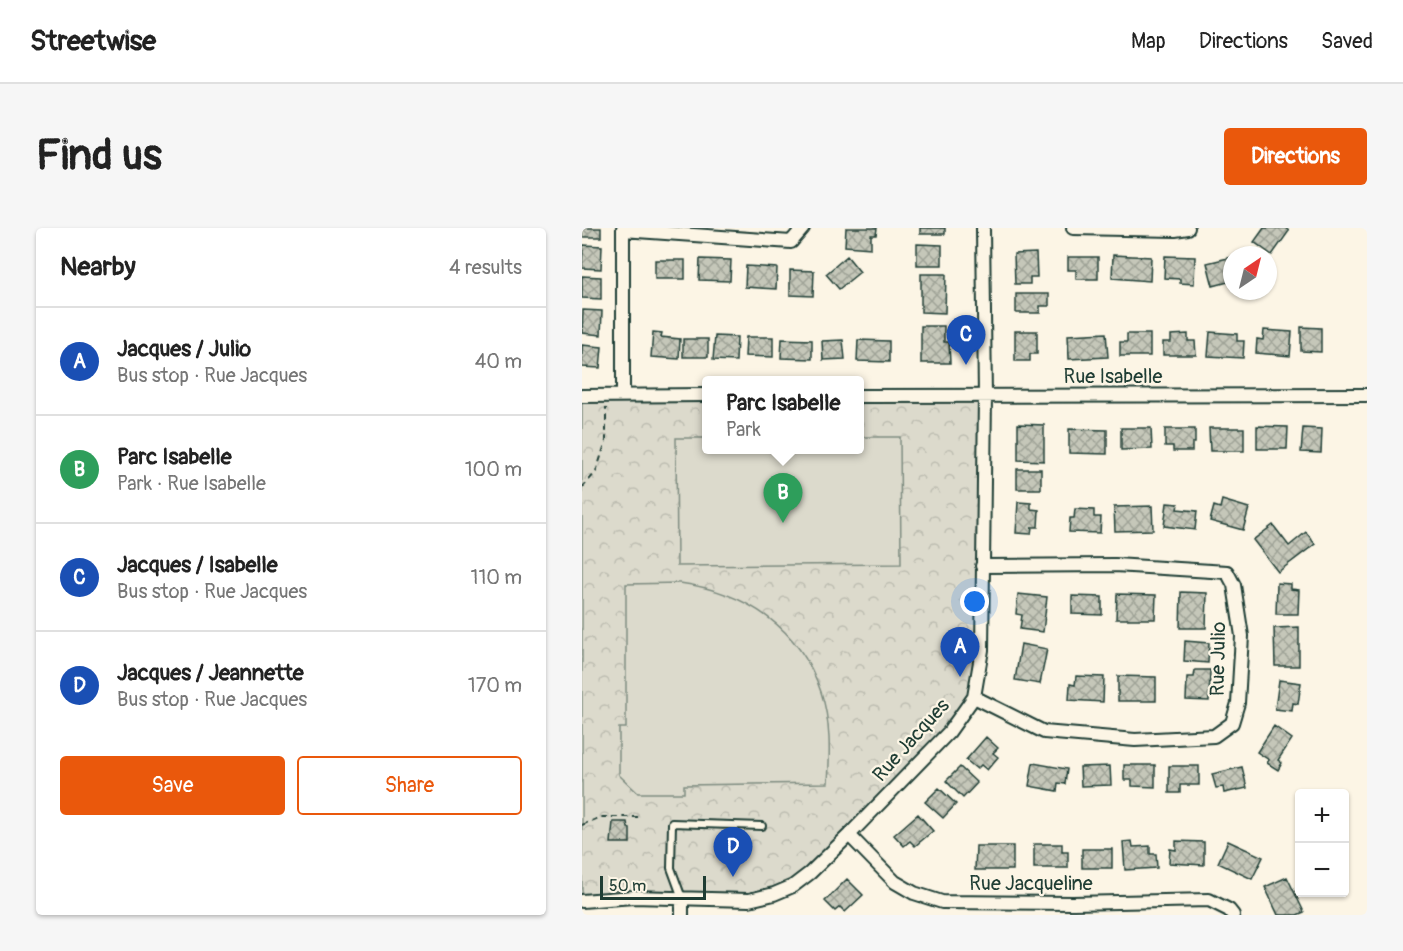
<!DOCTYPE html>
<meta charset="utf-8">
<style>
:root{--surface:#fff;--page:#f6f6f6;--text:#222;--muted:#767676;--line:#e0e0e0;--accent:#ea580c}
body{margin:0;font-family:Pangolin,sans-serif;background:var(--page);color:var(--text)}
.controls{position:absolute;right:18px;bottom:18px;display:grid;overflow:hidden;border-radius:6px;box-shadow:0 2px 4px #0004}
.controls button{width:54px;height:54px;display:grid;place-items:center;padding:0;border:0;border-bottom:2px solid var(--line);background:var(--surface);color:var(--text);font:30px sans-serif}
.compass{position:absolute;left:641px;top:18px;width:54px;height:54px;border-radius:50%;background:var(--surface);box-shadow:0 2px 4px #0004;rotate:35deg}
.scale{position:absolute;left:18px;bottom:15px;width:106px;box-sizing:border-box;padding-left:6px;border:3px solid #1f3d34;border-top:0;font-size:16px;line-height:21px;white-space:nowrap;color:#1f3d34;-webkit-text-stroke:4px #fcf5e5;paint-order:stroke}
.you{position:absolute;left:393px;top:374px;width:21px;height:21px;margin:-15px;border:4px solid #fff;border-radius:50%;background:#1a73e8;box-shadow:0 0 0 9px #1a73e833}
.badge{display:grid;place-items:center;width:39px;height:39px;border-radius:50%;background:var(--accent);color:#fff;font-size:20px;font-weight:700}
.pin{position:absolute;translate:-50% -50px;filter:drop-shadow(0 2px 3px #0008)}
.pin::after{content:'';position:absolute;top:32px;width:21px;height:18px;background:inherit;clip-path:polygon(0 0,100% 0,50% 100%)}
.popup{position:absolute;left:120px;top:148px;width:162px;height:78px;box-sizing:border-box;display:grid;place-content:center;border-radius:6px;background:var(--surface);filter:drop-shadow(0 2px 4px #0005);font-size:20px;white-space:nowrap;color:var(--muted)}
.popup b{font-size:22px;color:var(--text)}
.popup::after{content:'';position:absolute;left:50%;top:100%;margin-left:-12px;border:12px solid transparent;border-top-color:var(--surface)}
.list{margin:0;padding:0;list-style:none}
h2{display:flex;justify-content:space-between;align-items:center;height:78px;margin:0;padding:0 24px;font-size:26px}
h2 small{font-size:20px;font-weight:400;color:var(--muted)}
.list li{display:grid;grid-template-columns:39px 1fr auto;gap:18px;align-items:center;box-sizing:border-box;height:108px;padding:0 24px;border-top:2px solid var(--line)}
.list b{display:block;font-size:22px;white-space:nowrap}
.list p{margin:0;font-size:20px;white-space:nowrap;color:var(--muted)}
.list em{font-size:20px;font-style:normal;color:var(--muted)}
.actions{display:flex;gap:12px;padding:18px 24px}
.actions a{flex:1;padding:14px 0;border:2px solid var(--accent);border-radius:6px;text-align:center;font-size:21px;color:var(--accent)}
.actions .main{background:var(--accent);color:#fff}
.map{position:relative;flex:none;width:785px;height:687px;overflow:hidden;border-radius:6px}
header{display:flex;align-items:center;gap:36px;box-sizing:border-box;height:84px;padding:0 30px;background:var(--surface);border-bottom:2px solid var(--line)}
header strong{font-size:28px}
nav{display:flex;gap:33px;margin-inline-start:auto;font-size:21px}
.intro{display:flex;align-items:center;justify-content:space-between;box-sizing:border-box;height:144px;padding:0 36px}
h1{margin:0;font-size:42px}
.button{padding:15px 27px;border-radius:6px;background:var(--accent);color:#fff;font-size:21px;font-weight:700}
main{display:flex;gap:36px;padding:0 36px}
aside{flex:1;background:var(--surface);border-radius:6px;box-shadow:0 2px 4px #0004}
.map>svg:first-child{display:block}
.forest{fill:url(#forest-crowns);stroke:#7e8c80;stroke-width:1.5}
.pitch{fill:#dcdacc;stroke:#7e8c80;stroke-width:1.5}
.building{fill:url(#building-cross-hatch);stroke:#1f3d34;stroke-width:1.5}
.lines{fill:none;stroke-linecap:round;stroke-linejoin:round}
.lane-casing{stroke:#1f3d34;stroke-width:10}
.street-casing{stroke:#1f3d34;stroke-width:16}
.path{stroke:#1f3d34;stroke-width:2;stroke-dasharray:6 4.5;stroke-linecap:butt}
.lane{stroke:#fcf5e5;stroke-width:6}
.street{stroke:#fcf5e5;stroke-width:12}
.labels{text-anchor:middle;dominant-baseline:central;stroke-width:4.5;stroke-linejoin:round;paint-order:stroke}
.street-label{font-size:20px;fill:#1f3d34;stroke:#fcf5e5}
</style>
<header>
<strong>Streetwise</strong>
<nav><a>Map</a><a>Directions</a><a>Saved</a></nav>
</header>
<div class="intro"><h1>Find us</h1><a class="button">Directions</a></div>
<main>
<aside>
<h2>Nearby<small>4 results</small></h2>
<ul class="list">
<li><span class="badge" style="background:#1a4fb4">A</span><div><b>Jacques / Julio</b><p>Bus stop · Rue Jacques</p></div><em>40 m</em></li>
<li><span class="badge" style="background:#2e9e5b">B</span><div><b>Parc Isabelle</b><p>Park · Rue Isabelle</p></div><em>100 m</em></li>
<li><span class="badge" style="background:#1a4fb4">C</span><div><b>Jacques / Isabelle</b><p>Bus stop · Rue Jacques</p></div><em>110 m</em></li>
<li><span class="badge" style="background:#1a4fb4">D</span><div><b>Jacques / Jeannette</b><p>Bus stop · Rue Jacques</p></div><em>170 m</em></li>
</ul>
<div class="actions"><a class="main">Save</a><a>Share</a></div>
</aside>
<div class="map">
<svg width="785" height="687" viewBox="0 0 785 687">
<defs>
<pattern id="forest-crowns" width="20" height="18" patternUnits="userSpaceOnUse" patternTransform="scale(1.5)"><rect width="20" height="18" fill="#dcdacc"/><path d="M2 6a3 3 0 1 1 6 0M12 15a3 3 0 1 1 6 0" fill="none" stroke="#bcbcb0"/></pattern>
<pattern id="building-cross-hatch" width="8" height="8" patternUnits="userSpaceOnUse" patternTransform="scale(1.5)"><rect width="8" height="8" fill="#c5c7b9"/><path d="M0 0l8 8M0 8l8-8" fill="none" stroke="#9fa397"/></pattern>
</defs>
<rect width="100%" height="100%" fill="#fcf5e5"/>
<filter id="ink" filterUnits="userSpaceOnUse"><feTurbulence type="fractalNoise" baseFrequency=".0167" numOctaves="2"/><feDisplacementMap in="SourceGraphic" scale="12" xChannelSelector="R" yChannelSelector="G"/><feConvolveMatrix kernelMatrix="1 2 1 2 8 2 1 2 1" color-interpolation-filters="sRGB"/></filter>
<g filter="url(#ink)">
<path class="forest" d="M 0,168 L 124,168 L 124,222 L 278,222 L 278,168 L 403,168 L 392,469 L 267,607 L 192,666 L 0,674 Z"/>
<path class="pitch" d="M 278,209 L 318,209 L 319,336 L 95,338 L 94,210 L 124,210 L 124,222 L 278,222 Z
M 98,355 C 164,364 218,400 239,464 C 249,494 248,525 246,555 L 102,557 L 102,565 L 56,565 L 37,547 L 37,500 L 44,500 L 44,356 Z"/>
<path class="building" d="M 0,0 L 19,0 L 19,9 L 0,9 Z
M 264,0 L 295,0 L 294,7 L 289,7 L 289,20 L 263,18 Z
M 338,0 L 363,0 L 363,6 L 338,6 Z
M 682,0 L 703,0 L 707,3 L 690,27 L 672,14 Z
M 335,16 L 360,17 L 360,37 L 335,37 Z
M 1,17 L 20,18 L 19,41 L 0,40 Z
M 454,25 L 455,49 L 448,49 L 448,56 L 433,56 L 432,26 Z
M 531,27 L 569,29 L 568,53 L 530,50 Z
M 265,28 L 278,44 L 257,61 L 244,46 Z
M 583,28 L 613,29 L 612,56 L 598,55 L 598,51 L 582,50 Z
M 486,29 L 516,29 L 516,51 L 494,51 L 494,42 L 486,42 Z
M 650,29 L 650,53 L 631,58 L 625,35 Z
M 118,31 L 149,32 L 148,53 L 117,52 Z
M 73,32 L 103,32 L 103,51 L 73,51 Z
M 164,38 L 195,40 L 194,61 L 163,59 Z
M 208,42 L 232,43 L 231,68 L 208,67 Z
M 339,46 L 364,46 L 363,85 L 339,84 Z
M 0,48 L 19,49 L 19,71 L 0,70 Z
M 434,66 L 467,66 L 467,78 L 458,78 L 458,85 L 434,85 Z
M 1,82 L 20,83 L 19,107 L 0,105 Z
M 339,98 L 362,98 L 362,114 L 367,114 L 368,135 L 339,135 Z
M 719,99 L 739,100 L 739,124 L 719,123 Z
M 682,102 L 710,104 L 708,128 L 674,125 L 675,111 L 681,112 Z
M 433,103 L 455,103 L 455,126 L 448,126 L 448,133 L 433,133 Z
M 71,104 L 80,105 L 79,109 L 98,111 L 97,131 L 69,129 Z
M 628,104 L 655,106 L 655,113 L 662,113 L 661,130 L 626,128 Z
M 524,105 L 526,129 L 487,131 L 486,107 Z
M 545,106 L 568,106 L 568,128 L 538,128 L 538,114 L 545,114 Z
M 606,106 L 606,113 L 613,113 L 614,127 L 581,127 L 581,114 L 589,114 L 589,107 Z
M 133,108 L 155,109 L 154,133 L 131,132 Z
M 164,109 L 191,109 L 191,129 L 163,128 Z
M 101,111 L 126,111 L 126,129 L 101,129 Z
M 200,111 L 230,112 L 230,131 L 199,130 Z
M 261,112 L 263,131 L 241,132 L 240,113 Z
M 276,112 L 307,113 L 307,134 L 275,133 Z
M 0,117 L 20,119 L 18,140 L 0,139 Z
M 436,196 L 462,197 L 462,233 L 436,232 Z
M 675,198 L 706,199 L 705,221 L 675,221 Z
M 539,200 L 569,200 L 570,221 L 539,222 Z
M 627,200 L 662,200 L 662,223 L 628,223 Z
M 721,200 L 740,201 L 739,225 L 719,224 Z
M 487,201 L 525,202 L 525,226 L 487,225 Z
M 583,201 L 613,201 L 613,215 L 610,215 L 610,223 L 591,223 L 591,218 L 583,218 Z
M 435,241 L 459,241 L 459,261 L 435,261 Z
M 640,272 L 667,280 L 661,302 L 628,293 L 632,278 L 638,280 Z
M 436,274 L 449,275 L 449,281 L 457,282 L 456,299 L 450,299 L 449,306 L 434,305 Z
M 585,275 L 596,276 L 595,281 L 615,283 L 613,302 L 582,298 Z
M 570,278 L 571,302 L 533,303 L 532,279 Z
M 493,281 L 512,282 L 512,289 L 519,289 L 518,305 L 487,304 L 488,290 L 492,290 Z
M 691,297 L 707,318 L 724,304 L 733,316 L 696,344 L 671,312 Z
M 695,355 L 709,356 L 709,361 L 717,362 L 716,386 L 694,386 Z
M 599,364 L 625,365 L 624,400 L 598,400 Z
M 436,366 L 465,369 L 461,404 L 438,401 L 440,387 L 434,386 Z
M 535,366 L 574,367 L 573,391 L 534,391 Z
M 490,368 L 520,369 L 520,387 L 490,386 Z
M 717,399 L 717,438 L 693,438 L 692,400 Z
M 603,413 L 627,415 L 626,435 L 602,433 Z
M 439,416 L 465,421 L 458,456 L 433,452 Z
M 613,442 L 628,442 L 627,473 L 604,472 L 605,449 L 612,449 Z
M 494,448 L 522,449 L 521,474 L 487,472 L 488,456 L 493,457 Z
M 536,448 L 574,449 L 574,473 L 536,473 Z
M 697,452 L 719,455 L 716,476 L 711,475 L 710,483 L 693,481 Z
M 692,498 L 710,511 L 696,532 L 700,535 L 696,542 L 685,535 L 687,532 L 675,524 Z
M 404,509 L 416,520 L 411,525 L 416,529 L 405,542 L 399,537 L 395,541 L 384,532 Z
M 451,535 L 485,541 L 483,556 L 476,555 L 475,563 L 447,558 Z
M 542,537 L 573,537 L 573,559 L 550,558 L 550,552 L 542,552 Z
M 528,538 L 529,557 L 499,558 L 498,539 Z
M 587,538 L 617,538 L 617,557 L 598,557 L 598,565 L 587,565 Z
M 378,539 L 395,555 L 381,570 L 364,553 Z
M 660,539 L 665,560 L 642,565 L 641,559 L 634,560 L 630,546 Z
M 357,560 L 374,576 L 361,590 L 343,574 Z
M 336,586 L 351,603 L 333,618 L 328,613 L 322,618 L 312,607 Z
M 31,594 L 45,594 L 46,600 L 48,600 L 48,615 L 29,615 Z
M 550,613 L 551,619 L 568,618 L 568,626 L 574,626 L 575,640 L 543,642 L 541,614 Z
M 594,613 L 622,614 L 622,637 L 587,635 L 588,621 L 594,622 Z
M 646,613 L 681,629 L 670,651 L 636,635 Z
M 452,616 L 480,616 L 480,624 L 486,624 L 486,640 L 452,640 Z
M 394,618 L 431,618 L 431,642 L 393,642 Z
M 500,621 L 530,621 L 530,640 L 500,640 Z
M 705,649 L 722,684 L 715,687 L 696,687 L 683,659 Z
M 265,651 L 281,667 L 263,684 L 258,679 L 253,683 L 243,673 Z"/>
<g class="lines">
<g class="lane-casing">
<path id="lane" d="M 100,670 L 89,640 L 90,595 L 180,598"/>
</g>
<g class="street-casing">
<path id="street" d="M 41,0 L 41,167
M 491,0 L 593,2 L 606,0
M 41,2 L 209,14 L 221,0
M 0,168 L 124,167
M 278,168 L 785,167
M 392,469 L 462,504 L 553,512 L 632,508 L 650,495 L 656,475 L 660,408 L 652,357 L 645,344 L 533,337 L 400,338
M 267,607 L 313,654 L 332,665 L 360,674 L 491,675 L 627,672 L 647,682 L 651,687
M 100,670 L 100,687
M 0,673 L 51,669 L 167,672 L 192,666 L 211,658 L 228,645 L 267,607 L 367,504 L 392,469 L 400,422 L 403,168 L 401,0"/>
</g>
<path class="path" d="M 0,260 L 14,244 L 24,213 L 24,180
M 0,597 L 19,589 L 56,589"/>
<use href="#lane" class="lane"/>
<use href="#street" class="street"/>
</g>
</g>
<g class="labels">
<g class="street-label">
<text x="531" y="148">Rue Isabelle</text>
<text transform="translate(636 431) rotate(-89)">Rue Julio</text>
<text transform="translate(329 512) rotate(-48)">Rue Jacques</text>
<text x="449" y="655">Rue Jacqueline</text>
</g>
</g>
</svg>
<div class="controls">
<button>+</button>
<button>−</button>
</div>
<svg class="compass" viewBox="-18 -18 36 36"><path d="M0-13l5 13h-10z" fill="#e53935"/><path d="M0 13l5-13h-10z" fill="#767676"/></svg>
<div class="scale">50 m</div>
<div class="you"></div>
<div class="pin badge" style="left:378px;top:449px;background:#1a4fb4">A</div>
<div class="pin badge" style="left:201px;top:295px;background:#2e9e5b">B</div>
<div class="popup"><b>Parc Isabelle</b>Park</div>
<div class="pin badge" style="left:384px;top:137px;background:#1a4fb4">C</div>
<div class="pin badge" style="left:151px;top:649px;background:#1a4fb4">D</div>
</div>
</main>
